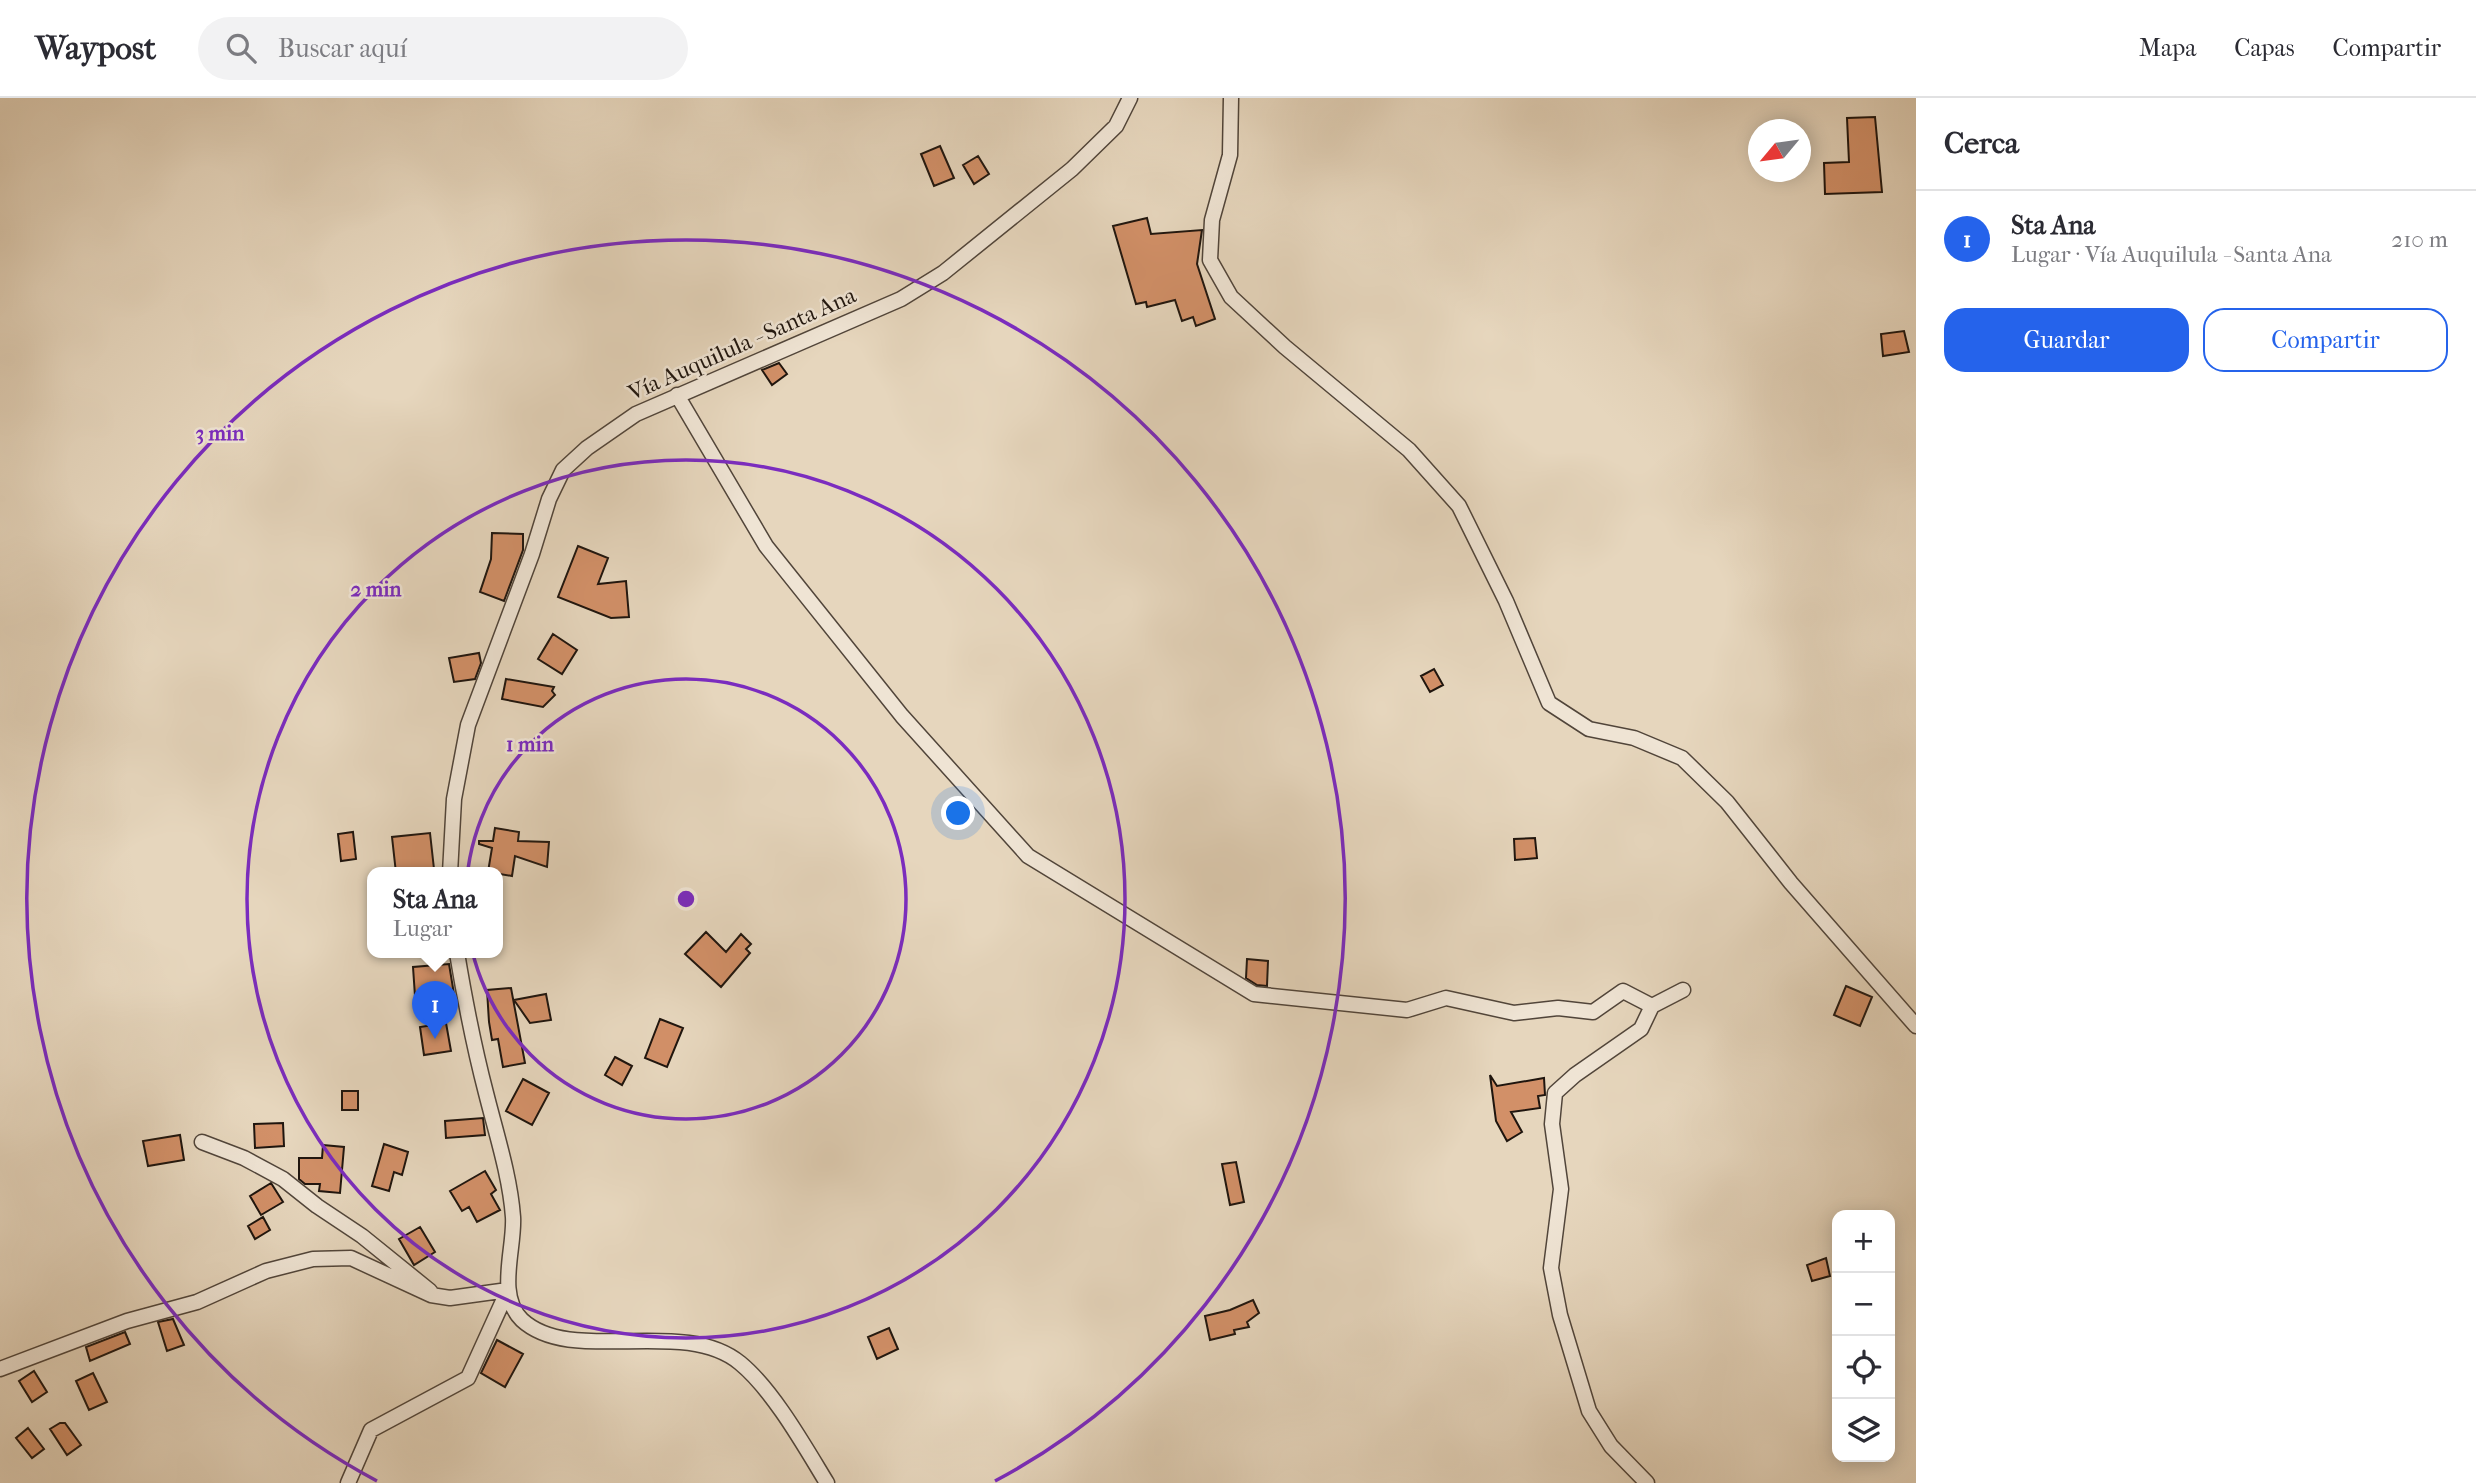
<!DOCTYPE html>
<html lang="es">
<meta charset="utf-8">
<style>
:root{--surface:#fff;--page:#f2f2f3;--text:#2b2b33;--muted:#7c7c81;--line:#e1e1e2;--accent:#2563eb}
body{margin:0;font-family:"IM FELL French Canon",serif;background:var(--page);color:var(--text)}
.controls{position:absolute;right:21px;bottom:21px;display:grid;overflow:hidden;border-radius:14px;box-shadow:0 4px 18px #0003}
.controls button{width:63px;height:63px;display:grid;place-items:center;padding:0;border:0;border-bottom:2px solid var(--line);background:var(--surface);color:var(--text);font:35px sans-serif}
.compass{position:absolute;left:1748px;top:21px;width:63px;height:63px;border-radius:50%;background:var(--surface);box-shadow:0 4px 18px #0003;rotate:241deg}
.you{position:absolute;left:959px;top:716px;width:24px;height:24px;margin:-18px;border:5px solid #fff;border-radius:50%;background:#1a73e8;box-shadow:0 0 0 10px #1a73e833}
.badge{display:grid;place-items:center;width:46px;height:46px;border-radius:50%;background:var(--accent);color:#fff;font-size:23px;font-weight:700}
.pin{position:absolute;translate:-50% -58px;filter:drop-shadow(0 2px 4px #0008)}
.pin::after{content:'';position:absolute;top:37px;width:24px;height:21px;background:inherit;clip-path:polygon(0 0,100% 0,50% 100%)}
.popup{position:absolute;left:367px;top:769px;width:136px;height:91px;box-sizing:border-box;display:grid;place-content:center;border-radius:14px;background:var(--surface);filter:drop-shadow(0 2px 5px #0005);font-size:23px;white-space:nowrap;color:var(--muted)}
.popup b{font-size:26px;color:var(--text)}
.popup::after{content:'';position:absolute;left:50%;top:100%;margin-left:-14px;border:14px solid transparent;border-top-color:var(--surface)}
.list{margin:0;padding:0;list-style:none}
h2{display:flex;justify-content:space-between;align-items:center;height:91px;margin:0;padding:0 28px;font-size:30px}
h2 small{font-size:23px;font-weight:400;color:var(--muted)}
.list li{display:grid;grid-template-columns:46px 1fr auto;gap:21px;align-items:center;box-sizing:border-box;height:98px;padding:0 28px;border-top:2px solid var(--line)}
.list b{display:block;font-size:26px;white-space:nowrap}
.list p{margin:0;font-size:23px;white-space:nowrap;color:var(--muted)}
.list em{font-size:23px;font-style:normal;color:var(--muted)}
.actions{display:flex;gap:14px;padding:21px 28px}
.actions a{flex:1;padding:16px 0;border:2px solid var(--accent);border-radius:21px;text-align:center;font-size:24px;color:var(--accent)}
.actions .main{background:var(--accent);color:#fff}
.icon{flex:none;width:38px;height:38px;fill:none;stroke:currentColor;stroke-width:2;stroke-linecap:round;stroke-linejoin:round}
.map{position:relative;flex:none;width:1916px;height:1385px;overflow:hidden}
header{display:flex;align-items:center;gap:42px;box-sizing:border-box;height:98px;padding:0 35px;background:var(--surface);border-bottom:2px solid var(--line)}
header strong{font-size:33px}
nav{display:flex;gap:38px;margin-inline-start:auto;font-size:24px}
.search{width:490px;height:63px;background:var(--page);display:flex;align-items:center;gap:18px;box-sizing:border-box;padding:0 24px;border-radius:38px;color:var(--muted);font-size:26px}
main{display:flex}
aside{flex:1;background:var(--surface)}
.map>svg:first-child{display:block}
.building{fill:#d29068;stroke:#1f150e;stroke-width:2}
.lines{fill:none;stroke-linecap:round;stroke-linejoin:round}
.street-casing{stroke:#51453a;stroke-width:17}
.street{stroke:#efe4d4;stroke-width:14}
.ring{fill:none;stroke:#7b2cbf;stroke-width:3.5}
.labels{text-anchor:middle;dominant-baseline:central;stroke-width:5;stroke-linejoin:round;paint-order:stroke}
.street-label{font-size:23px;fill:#1f150e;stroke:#efe4d4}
.centre{fill:#7b2cbf;stroke:#efe4d4;stroke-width:3.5}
.ring-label{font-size:21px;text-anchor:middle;font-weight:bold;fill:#7b2cbf;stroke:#efe4d4;stroke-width:5;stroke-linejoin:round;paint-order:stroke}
</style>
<header>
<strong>Waypost</strong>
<div class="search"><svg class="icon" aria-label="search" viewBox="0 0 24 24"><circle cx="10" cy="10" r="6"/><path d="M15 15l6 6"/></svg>Buscar aquí</div>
<nav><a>Mapa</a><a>Capas</a><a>Compartir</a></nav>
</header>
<main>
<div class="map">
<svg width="1916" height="1385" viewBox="0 0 1916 1385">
<rect width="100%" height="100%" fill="#e6d6bd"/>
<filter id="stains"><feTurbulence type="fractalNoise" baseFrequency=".00286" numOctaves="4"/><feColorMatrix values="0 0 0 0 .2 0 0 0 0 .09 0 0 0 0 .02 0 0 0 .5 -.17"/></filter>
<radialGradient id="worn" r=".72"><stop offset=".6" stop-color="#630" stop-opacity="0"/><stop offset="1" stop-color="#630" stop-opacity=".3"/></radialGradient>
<path class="building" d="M 1875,19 L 1882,94 L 1825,96 L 1824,65 L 1849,64 L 1847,20 Z
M 940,48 L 954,80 L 934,88 L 921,56 Z
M 978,58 L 989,76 L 974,86 L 963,67 Z
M 1147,120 L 1151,136 L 1202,132 L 1197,166 L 1215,221 L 1196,228 L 1193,219 L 1182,223 L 1175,202 L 1147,209 L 1146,204 L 1136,206 L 1113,128 Z
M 1904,233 L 1909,254 L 1883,258 L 1881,236 Z
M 779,265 L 787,276 L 772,287 L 762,272 Z
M 492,435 L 523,436 L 523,452 L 504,503 L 480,494 L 491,461 Z
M 578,448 L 608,460 L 598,486 L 626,483 L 629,519 L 611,520 L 558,499 Z
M 553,536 L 577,552 L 562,576 L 538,561 Z
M 479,555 L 481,565 L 475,581 L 454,584 L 449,560 Z
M 1434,571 L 1443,587 L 1430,594 L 1421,578 Z
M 506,581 L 554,589 L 552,593 L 555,597 L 543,609 L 502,601 Z
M 495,730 L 519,734 L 518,743 L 549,744 L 547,769 L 515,758 L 512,778 L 488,774 L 492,750 L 479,746 L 479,743 L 493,743 Z
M 353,734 L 356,761 L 341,763 L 338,736 Z
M 430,735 L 434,771 L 396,775 L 392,739 Z
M 1535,740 L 1537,760 L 1515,762 L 1514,741 Z
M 706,834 L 726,854 L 741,836 L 751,846 L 746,851 L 750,855 L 721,889 L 685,856 Z
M 1247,861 L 1268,863 L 1267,888 L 1257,887 L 1246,880 Z
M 449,866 L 454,896 L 415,898 L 413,869 Z
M 1846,888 L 1872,899 L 1860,928 L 1834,917 Z
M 511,890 L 525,965 L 503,969 L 498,941 L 492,942 L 489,924 L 487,892 Z
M 546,896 L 551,922 L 530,925 L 514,902 Z
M 660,921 L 683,930 L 667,969 L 645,960 Z
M 446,925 L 451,953 L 424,957 L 420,929 Z
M 615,959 L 632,968 L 622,987 L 605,977 Z
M 1490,977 L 1497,988 L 1544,980 L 1545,997 L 1538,998 L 1540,1010 L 1511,1014 L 1522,1034 L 1507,1043 L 1496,1023 Z
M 523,981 L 549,995 L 532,1027 L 506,1013 Z
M 342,993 L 358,993 L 358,1012 L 342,1012 Z
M 483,1020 L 485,1037 L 446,1040 L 445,1023 Z
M 283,1025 L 284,1048 L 255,1050 L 254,1026 Z
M 180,1037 L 184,1062 L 148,1068 L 143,1043 Z
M 384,1046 L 408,1054 L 402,1077 L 394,1074 L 389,1093 L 372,1088 Z
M 323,1047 L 344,1049 L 340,1095 L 319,1093 L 320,1086 L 305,1086 L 299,1081 L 299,1060 L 322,1060 Z
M 1236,1064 L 1244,1104 L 1230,1107 L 1222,1066 Z
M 485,1073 L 496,1092 L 491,1096 L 500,1112 L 477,1124 L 469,1109 L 462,1113 L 450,1093 Z
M 271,1085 L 283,1104 L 261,1117 L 250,1098 Z
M 263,1119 L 270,1132 L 255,1141 L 248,1128 Z
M 420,1129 L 435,1154 L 414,1167 L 399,1141 Z
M 1826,1160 L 1830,1178 L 1812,1183 L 1807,1167 Z
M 1253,1202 L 1259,1215 L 1247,1224 L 1249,1229 L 1234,1232 L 1235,1236 L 1210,1242 L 1205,1218 L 1230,1212 Z
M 173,1221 L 184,1247 L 167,1253 L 158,1224 Z
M 889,1230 L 898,1251 L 877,1261 L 868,1239 Z
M 125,1234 L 130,1246 L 90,1263 L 86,1249 Z
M 497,1242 L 523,1256 L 505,1289 L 481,1275 Z
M 34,1273 L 47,1294 L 32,1304 L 19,1283 Z
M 93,1275 L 107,1304 L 89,1312 L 76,1283 Z
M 60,1325 L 65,1325 L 81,1347 L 67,1357 L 50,1331 Z
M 28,1330 L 44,1351 L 32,1360 L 16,1340 Z"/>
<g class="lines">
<g class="street-casing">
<path id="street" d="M 1231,0 L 1230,57 L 1212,122 L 1210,162 L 1231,199 L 1285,249 L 1409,352 L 1459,408 L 1506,503 L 1549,605 L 1589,631 L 1634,640 L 1682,660 L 1727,704 L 1791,785 L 1916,928
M 677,297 L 766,448 L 902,618 L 1028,758 L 1254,896 L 1407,912 L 1446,900 L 1514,915 L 1558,910 L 1593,914 L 1623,893 L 1652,908
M 450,775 L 454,701 L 468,627 L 532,456 L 549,401 L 563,372 L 587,350 L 636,316 L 901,201 L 943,175 L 1072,71 L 1116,28 L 1130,0
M 457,855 C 465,903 474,949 486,995 C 496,1035 510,1078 513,1119 C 515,1150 496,1197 522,1222 C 572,1268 683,1218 740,1265 C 773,1292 805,1349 827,1385
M 202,1044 L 244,1060 L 283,1081 L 317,1108 L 362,1138 L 430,1193
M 0,1271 L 127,1223 L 197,1204 L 266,1173 L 313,1161 L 351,1160 L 431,1197 L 450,1200 L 508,1192
M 348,1385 L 371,1332 L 468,1280 L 508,1192
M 1647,1385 L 1611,1348 L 1589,1313 L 1560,1217 L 1551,1170 L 1561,1091 L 1552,1026 L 1555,995 L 1575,977 L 1641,931 L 1652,908 L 1683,892"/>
</g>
<use href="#street" class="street"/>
</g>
<g class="ring">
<circle cx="686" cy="801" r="220"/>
<circle cx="686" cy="801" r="439"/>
<path d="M377 1383A659 659 0 1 1 995 1383"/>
</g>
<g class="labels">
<g class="street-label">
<text transform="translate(742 246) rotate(-24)">Vía Auquilula - Santa Ana</text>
</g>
</g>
<circle cx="686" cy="801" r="10" class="centre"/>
<g class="ring-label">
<text x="220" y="342">3 min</text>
<text x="376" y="498">2 min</text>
<text x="530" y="653">1 min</text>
</g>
<rect width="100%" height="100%" filter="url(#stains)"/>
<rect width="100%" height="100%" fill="url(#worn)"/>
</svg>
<div class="controls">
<button>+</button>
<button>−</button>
<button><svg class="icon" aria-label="locate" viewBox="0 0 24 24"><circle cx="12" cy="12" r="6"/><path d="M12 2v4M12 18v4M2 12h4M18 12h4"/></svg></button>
<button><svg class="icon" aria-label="layers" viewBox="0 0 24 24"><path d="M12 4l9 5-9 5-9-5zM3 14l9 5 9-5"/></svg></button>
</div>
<svg class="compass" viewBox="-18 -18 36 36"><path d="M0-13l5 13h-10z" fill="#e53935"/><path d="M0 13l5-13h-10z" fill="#7c7c81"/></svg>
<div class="you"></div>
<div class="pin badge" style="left:435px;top:941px">1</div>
<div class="popup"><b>Sta Ana</b>Lugar</div>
</div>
<aside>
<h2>Cerca<small></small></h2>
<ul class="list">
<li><span class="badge">1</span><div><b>Sta Ana</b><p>Lugar · Vía Auquilula - Santa Ana</p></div><em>210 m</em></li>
</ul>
<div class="actions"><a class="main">Guardar</a><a>Compartir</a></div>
</aside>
</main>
